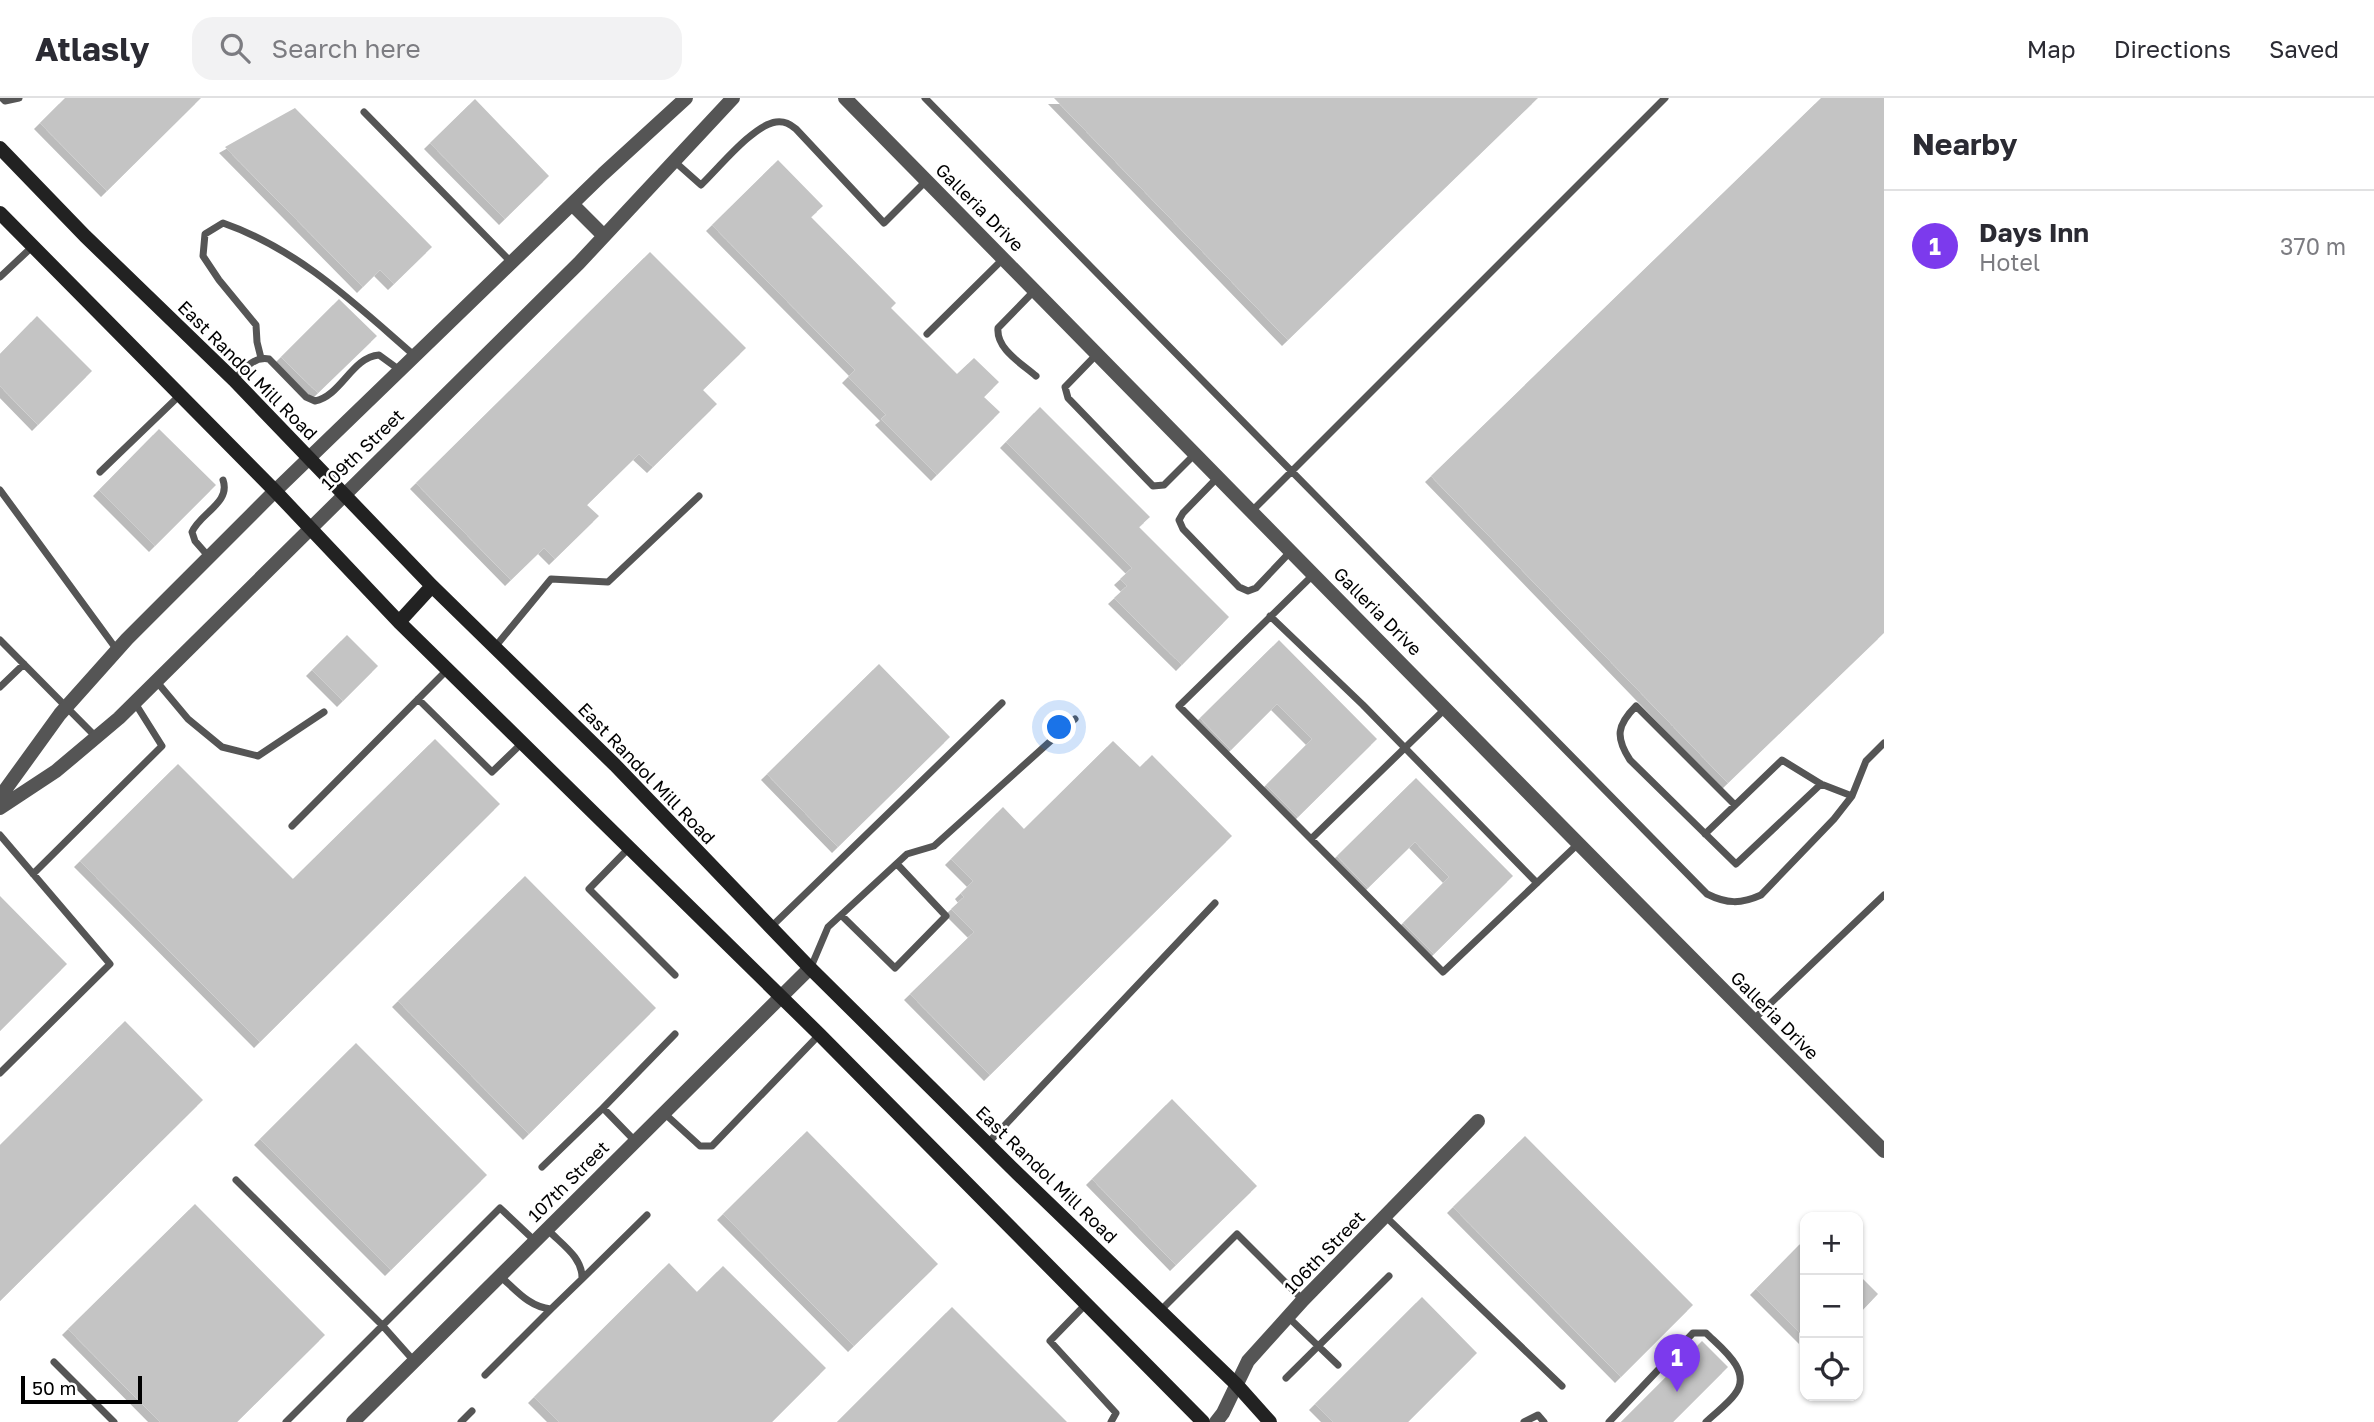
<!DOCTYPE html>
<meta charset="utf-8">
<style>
:root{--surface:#fff;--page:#f2f2f3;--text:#2b2b33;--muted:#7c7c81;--line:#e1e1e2;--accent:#7c3aed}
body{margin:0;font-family:"Golos Text",sans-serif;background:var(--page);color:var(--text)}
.controls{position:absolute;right:21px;bottom:21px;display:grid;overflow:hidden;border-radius:14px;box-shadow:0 2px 5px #0004}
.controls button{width:63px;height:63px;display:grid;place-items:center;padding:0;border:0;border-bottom:2px solid var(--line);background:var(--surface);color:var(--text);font:35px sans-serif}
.scale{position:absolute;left:21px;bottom:18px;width:121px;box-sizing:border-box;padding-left:7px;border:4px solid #000;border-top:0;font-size:19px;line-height:24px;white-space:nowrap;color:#000;-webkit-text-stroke:5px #fff;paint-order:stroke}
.you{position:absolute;left:1060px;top:630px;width:24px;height:24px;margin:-18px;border:5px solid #fff;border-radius:50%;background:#1a73e8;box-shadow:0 0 0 10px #1a73e833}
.badge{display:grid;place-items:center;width:46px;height:46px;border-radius:50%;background:var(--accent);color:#fff;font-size:23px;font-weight:700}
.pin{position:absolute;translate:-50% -58px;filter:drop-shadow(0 2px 4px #0008)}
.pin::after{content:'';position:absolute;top:37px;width:24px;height:21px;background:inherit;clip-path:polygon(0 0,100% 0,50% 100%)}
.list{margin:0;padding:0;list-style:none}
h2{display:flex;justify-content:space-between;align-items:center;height:91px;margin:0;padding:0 28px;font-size:30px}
h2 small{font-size:23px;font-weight:400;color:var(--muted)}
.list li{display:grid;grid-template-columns:46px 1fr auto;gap:21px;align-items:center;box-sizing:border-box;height:112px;padding:0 28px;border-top:2px solid var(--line)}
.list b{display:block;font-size:26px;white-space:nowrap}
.list p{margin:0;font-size:23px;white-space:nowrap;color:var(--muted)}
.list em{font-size:23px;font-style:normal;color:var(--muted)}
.icon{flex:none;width:38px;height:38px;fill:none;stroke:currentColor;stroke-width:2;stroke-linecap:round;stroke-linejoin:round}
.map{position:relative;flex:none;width:1884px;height:1324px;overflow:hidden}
header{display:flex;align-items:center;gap:42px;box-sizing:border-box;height:98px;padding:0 35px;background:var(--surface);border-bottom:2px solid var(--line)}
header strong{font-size:33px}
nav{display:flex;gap:38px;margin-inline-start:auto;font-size:24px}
.search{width:490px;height:63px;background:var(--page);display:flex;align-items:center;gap:18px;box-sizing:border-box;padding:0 24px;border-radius:21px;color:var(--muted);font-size:26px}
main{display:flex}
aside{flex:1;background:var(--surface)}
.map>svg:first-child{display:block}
.building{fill:#c4c4c4;filter:url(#shadow)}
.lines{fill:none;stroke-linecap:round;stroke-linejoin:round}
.service{stroke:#555;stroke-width:7}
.minor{stroke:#555;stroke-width:14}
.tertiary{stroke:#555;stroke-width:14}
.secondary{stroke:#222;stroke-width:14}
.labels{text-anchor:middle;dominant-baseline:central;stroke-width:5;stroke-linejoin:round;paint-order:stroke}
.street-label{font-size:18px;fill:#000;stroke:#fff}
</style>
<header>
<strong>Atlasly</strong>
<div class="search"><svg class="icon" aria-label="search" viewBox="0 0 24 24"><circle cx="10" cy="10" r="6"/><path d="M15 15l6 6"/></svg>Search here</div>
<nav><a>Map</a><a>Directions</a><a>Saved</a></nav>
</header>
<main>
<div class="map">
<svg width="1884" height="1324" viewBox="0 0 1884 1324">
<defs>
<filter id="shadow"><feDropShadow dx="-6" dy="6" stdDeviation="0" flood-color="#0004"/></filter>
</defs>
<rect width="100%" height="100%" fill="#fff"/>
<path class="building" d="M 65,0 L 201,0 L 107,93 L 40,25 Z
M 1054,0 L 1538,0 L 1288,242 Z
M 1821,0 L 1884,0 L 1884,535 L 1728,685 L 1431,378 Z
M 475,1 L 549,78 L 505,121 L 430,45 Z
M 295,10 L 432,149 L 394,186 L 380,172 L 363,189 L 225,49 Z
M 778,62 L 823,108 L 811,119 L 896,205 L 891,210 L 957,276 L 974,260 L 999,284 L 984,299 L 1000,314 L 937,377 L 881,321 L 886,317 L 848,279 L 855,272 L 712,127 Z
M 650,154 L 746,250 L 703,292 L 717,306 L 653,369 L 639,356 L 587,407 L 599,418 L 555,461 L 544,450 L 511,482 L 416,385 Z
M 339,201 L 377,238 L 318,295 L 281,259 Z
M 37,218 L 92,273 L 38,327 L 0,288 L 0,256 Z
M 1040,309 L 1150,419 L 1139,429 L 1229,519 L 1182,567 L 1114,500 L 1127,488 L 1120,481 L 1132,470 L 1006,344 Z
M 159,331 L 216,387 L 155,448 L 99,392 Z
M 347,537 L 378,568 L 343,603 L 312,572 Z
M 1279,542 L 1377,641 L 1298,719 L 1266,687 L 1312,641 L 1277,606 L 1231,652 L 1200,620 Z
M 879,566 L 950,639 L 838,749 L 767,676 Z
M 435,641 L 500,706 L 260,944 L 80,763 L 178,666 L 293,781 Z
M 1113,643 L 1140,669 L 1152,657 L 1232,738 L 990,977 L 910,896 L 974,834 L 951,811 L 964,799 L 961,795 L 973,783 L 951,761 L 1003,709 L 1024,731 Z
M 1416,680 L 1513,778 L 1434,856 L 1403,825 L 1449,779 L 1415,744 L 1368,790 L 1337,758 Z
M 525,778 L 656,910 L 529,1036 L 398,903 Z
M 0,798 L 67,866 L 0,933 Z
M 125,923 L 203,1002 L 0,1203 L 0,1047 Z
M 356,945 L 487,1077 L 391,1172 L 260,1041 Z
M 1172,1001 L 1257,1088 L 1176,1167 L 1092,1081 Z
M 807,1033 L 938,1166 L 854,1248 L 723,1116 Z
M 1525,1038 L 1693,1207 L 1621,1279 L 1453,1109 Z
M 195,1106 L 325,1237 L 237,1324 L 160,1324 L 68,1231 Z
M 1805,1141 L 1805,1240 L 1756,1191 Z
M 669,1165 L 697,1194 L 723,1168 L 826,1270 L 772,1324 L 559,1324 L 534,1299 Z
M 1858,1176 L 1878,1196 L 1858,1217 Z
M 1422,1199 L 1477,1255 L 1408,1324 L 1333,1324 L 1315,1306 Z
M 952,1209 L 1067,1324 L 837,1324 Z
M 1702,1243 L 1728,1269 L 1673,1324 L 1621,1324 Z"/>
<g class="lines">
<path class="service" d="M 2,0 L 5,3 L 19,0
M 925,0 L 1707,796 C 1727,806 1741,806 1761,797 L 1834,721 L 1852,698 L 1866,663 L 1884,645
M 364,14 L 511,164
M 674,63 L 701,87 C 718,71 753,27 776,24 C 785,23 790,26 796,31 L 884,125 L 926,83
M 0,179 L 33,148
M 1034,193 L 998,230 C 996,251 1021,265 1036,278
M 927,236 L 1003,161
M 1097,256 L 1065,289 L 1068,300 L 1153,388 L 1164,387 L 1195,356
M 261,260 L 257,244 L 256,227 L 219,182 L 203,158 L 205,136 L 223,125 C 300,152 355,206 415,258
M 234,282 C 244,271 254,258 269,261 L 306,299 L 315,303 C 341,298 352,259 379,257 L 401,273
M 100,374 L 180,297
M 1218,379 L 1183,415 L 1179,422 L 1183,431 L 1239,489 L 1248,493 L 1256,490 L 1291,453
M 0,392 L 117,552
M 1252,413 L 1665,0
M 209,459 L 195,443 L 192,434 C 200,415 231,405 223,382
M 1314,476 L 1179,608 L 1443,874 L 1579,745
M 1270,518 L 1363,607 L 1537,785
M 0,542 L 96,639
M 495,549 L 551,481 L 608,484 L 699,398
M 157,584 L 188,621 L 222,649 L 258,658 L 324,614
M 0,589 L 24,566
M 418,601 L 492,674 L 522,645
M 1735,707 L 1636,608 C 1617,627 1615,639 1630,662 L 1736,766 L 1821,686
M 292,728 L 447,572
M 1705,736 L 1782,662 L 1821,686 L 1852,698
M 0,737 L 110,866 L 0,975
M 1311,741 L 1446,610
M 629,750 L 589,791 L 675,877
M 33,776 L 162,648 L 135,605
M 841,817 L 895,870 L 946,818 L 897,766
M 771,829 L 1002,605
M 811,869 L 828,829 L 907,756 L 934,748 L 1075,621
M 1753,922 L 1884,797
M 603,1010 L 675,936
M 664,1015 L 700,1048 L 712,1048 L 819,937
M 988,1045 L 1215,805
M 542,1069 L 603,1010 L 635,1043
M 236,1082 L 382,1227 L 414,1263
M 1386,1119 L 1562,1288
M 500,1178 C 516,1192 529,1209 551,1211 L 582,1181 C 583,1159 561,1146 547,1131
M 582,1181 L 647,1117
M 1086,1206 L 1050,1243 L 1116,1315 L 1111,1324
M 1160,1213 L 1237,1136 L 1303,1202
M 1288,1219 L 1338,1267
M 54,1264 L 114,1324
M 485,1277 L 551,1211
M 1286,1280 L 1389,1178
M 286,1324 L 500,1110 L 535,1143
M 461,1324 L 472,1313
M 1524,1324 L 1538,1317 L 1544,1324
M 1609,1324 L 1693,1235 L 1706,1235 C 1721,1250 1753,1273 1735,1296 C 1728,1306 1715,1315 1706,1324"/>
<path class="minor" d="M 353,1324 L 810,870
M 1216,1324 L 1223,1315 L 1248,1263 L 1303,1202 L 1478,1023"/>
<path class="tertiary" d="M 845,0 C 1191,351 1535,705 1884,1053
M 572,106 L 604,138
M 0,699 L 60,616 L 127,541 L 275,393 L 603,76 L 686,0
M 0,710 L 56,673 L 119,620 L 579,165 L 733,0"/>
<path class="secondary" d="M 0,50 L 85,138 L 234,282 L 432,488 L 615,667 L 810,870 L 1018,1076 L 1236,1286 L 1270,1324
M 0,115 L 275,393 L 399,524 L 819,936 L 1203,1324
M 399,524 L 432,488"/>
</g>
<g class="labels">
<g class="street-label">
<text transform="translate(980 109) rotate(45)">Galleria Drive</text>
<text transform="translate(248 272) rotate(45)">East Randol Mill Road</text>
<text transform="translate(362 351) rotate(-44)">109th Street</text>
<text transform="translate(1378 513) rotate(45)">Galleria Drive</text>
<text transform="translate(647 675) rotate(46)">East Randol Mill Road</text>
<text transform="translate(1775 917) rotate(45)">Galleria Drive</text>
<text transform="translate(1047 1076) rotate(44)">East Randol Mill Road</text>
<text transform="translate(568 1083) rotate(-45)">107th Street</text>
<text transform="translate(1324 1154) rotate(-46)">106th Street</text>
</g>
</g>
</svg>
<div class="controls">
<button>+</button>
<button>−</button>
<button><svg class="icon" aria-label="locate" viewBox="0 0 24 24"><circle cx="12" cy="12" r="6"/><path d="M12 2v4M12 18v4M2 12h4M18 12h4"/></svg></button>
</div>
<div class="scale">50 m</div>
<div class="you"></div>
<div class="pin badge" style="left:1677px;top:1294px">1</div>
</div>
<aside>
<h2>Nearby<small></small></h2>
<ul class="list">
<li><span class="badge">1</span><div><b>Days Inn</b><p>Hotel</p></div><em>370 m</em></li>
</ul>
</aside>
</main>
